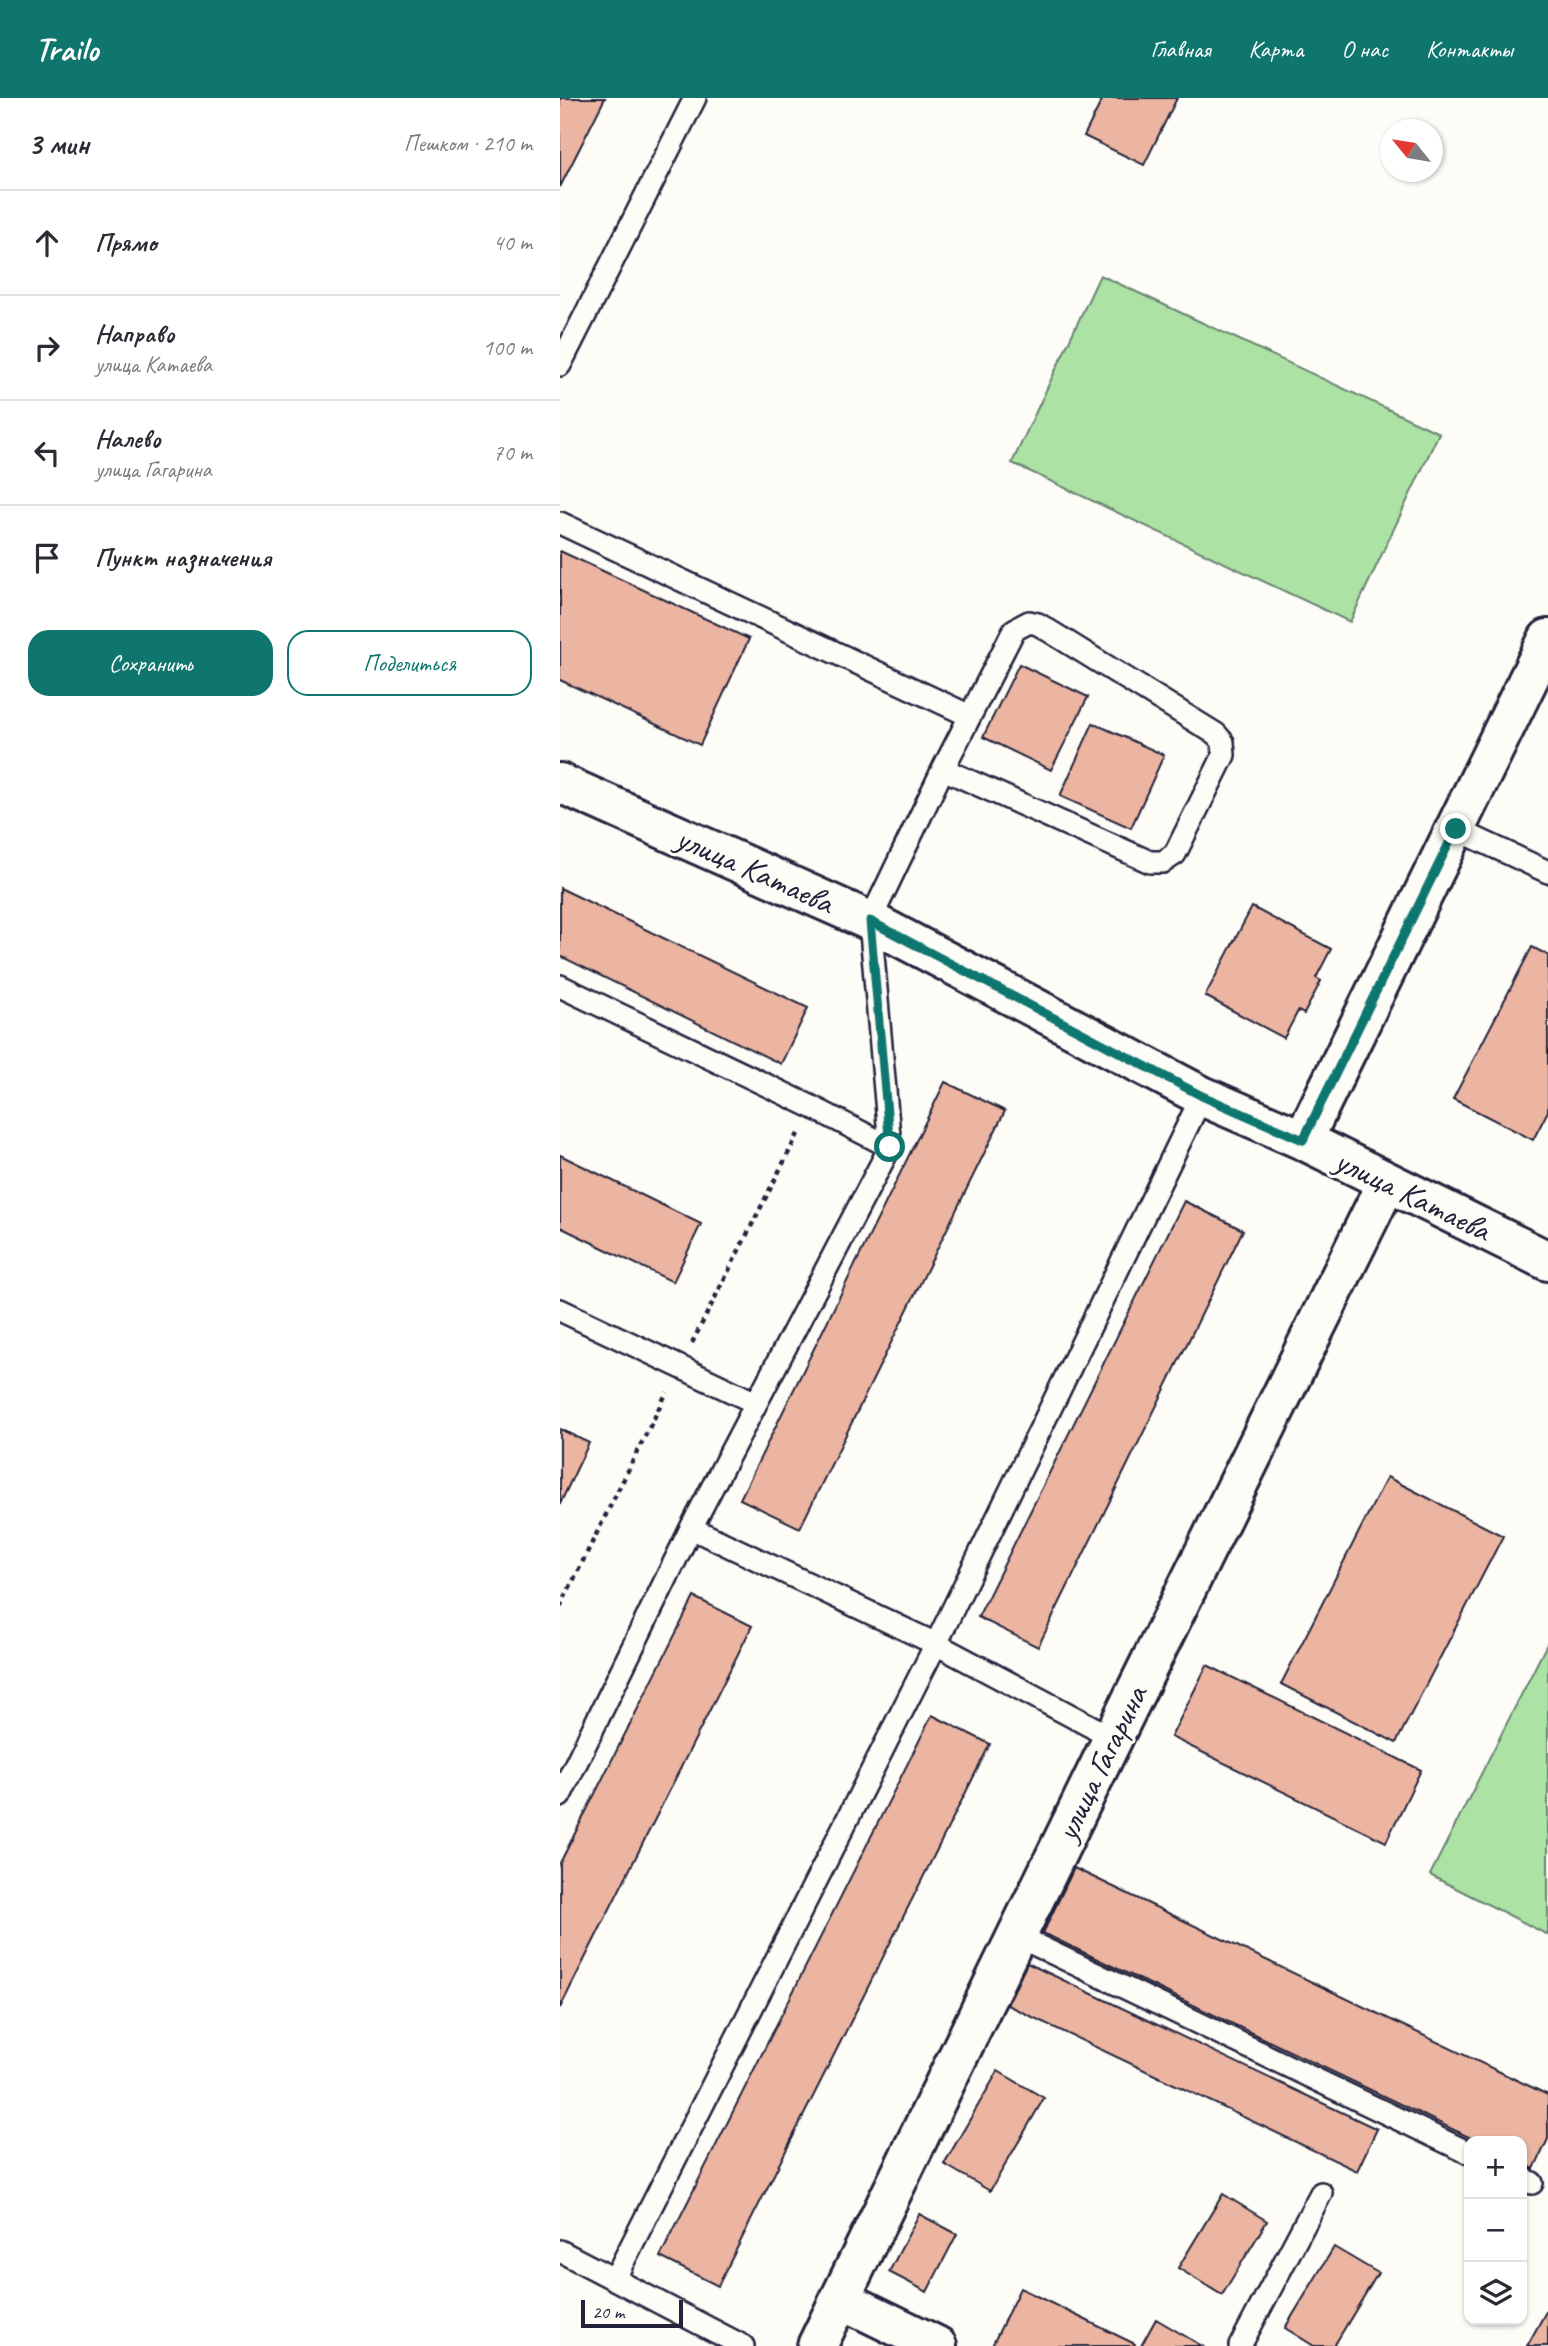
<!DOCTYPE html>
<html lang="ru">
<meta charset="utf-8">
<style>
:root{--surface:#fff;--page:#f7f7f7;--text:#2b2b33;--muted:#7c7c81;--line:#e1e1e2;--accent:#0f766e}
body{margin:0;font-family:Caveat,sans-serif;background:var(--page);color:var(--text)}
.controls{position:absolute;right:21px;bottom:21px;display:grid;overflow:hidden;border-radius:14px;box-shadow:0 2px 5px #0004}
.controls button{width:63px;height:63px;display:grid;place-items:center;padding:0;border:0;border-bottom:2px solid var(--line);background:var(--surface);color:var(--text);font:35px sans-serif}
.compass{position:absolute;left:820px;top:21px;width:63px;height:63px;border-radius:50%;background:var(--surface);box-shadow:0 2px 5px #0004;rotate:300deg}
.scale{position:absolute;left:21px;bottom:18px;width:102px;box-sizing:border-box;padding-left:7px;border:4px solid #22223b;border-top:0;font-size:19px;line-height:24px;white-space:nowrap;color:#22223b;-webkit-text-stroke:5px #fdfcf7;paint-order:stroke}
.stop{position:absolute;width:21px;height:21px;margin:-16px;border:5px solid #0f766e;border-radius:50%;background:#fff}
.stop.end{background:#0f766e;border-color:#fff;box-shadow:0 2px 7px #0008}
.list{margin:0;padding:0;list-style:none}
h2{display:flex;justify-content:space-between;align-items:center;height:91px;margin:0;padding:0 28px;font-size:30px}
h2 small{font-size:23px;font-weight:400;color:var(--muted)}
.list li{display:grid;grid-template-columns:46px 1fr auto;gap:21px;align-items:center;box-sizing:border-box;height:105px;padding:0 28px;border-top:2px solid var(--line)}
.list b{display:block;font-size:26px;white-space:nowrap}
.list p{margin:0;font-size:23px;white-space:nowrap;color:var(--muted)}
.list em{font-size:23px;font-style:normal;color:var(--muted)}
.actions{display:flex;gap:14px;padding:21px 28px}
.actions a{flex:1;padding:16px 0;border:2px solid var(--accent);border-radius:21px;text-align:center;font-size:24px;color:var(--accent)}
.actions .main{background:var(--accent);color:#fff}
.icon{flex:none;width:38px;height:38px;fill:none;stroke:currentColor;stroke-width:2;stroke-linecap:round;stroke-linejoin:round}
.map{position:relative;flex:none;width:988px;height:2248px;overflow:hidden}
header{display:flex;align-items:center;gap:42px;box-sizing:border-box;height:98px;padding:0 35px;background:var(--accent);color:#fff}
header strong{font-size:33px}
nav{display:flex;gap:38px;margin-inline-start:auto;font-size:24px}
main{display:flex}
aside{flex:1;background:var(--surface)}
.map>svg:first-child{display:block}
.green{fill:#ace2a4;stroke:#678270;stroke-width:2}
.building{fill:#ecb5a1;stroke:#22223b;stroke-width:2}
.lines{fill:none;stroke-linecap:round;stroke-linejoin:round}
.service-casing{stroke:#22223b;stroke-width:26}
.minor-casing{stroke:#22223b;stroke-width:44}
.tertiary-casing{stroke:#22223b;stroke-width:44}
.path{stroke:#22223b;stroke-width:4.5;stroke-dasharray:5 5;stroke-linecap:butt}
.service{stroke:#fdfcf7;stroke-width:21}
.minor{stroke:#fdfcf7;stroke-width:38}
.tertiary{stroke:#fdfcf7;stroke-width:38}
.route{stroke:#0f766e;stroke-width:9}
.labels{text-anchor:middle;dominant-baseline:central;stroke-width:6;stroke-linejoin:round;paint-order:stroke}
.street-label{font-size:33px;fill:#22223b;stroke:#fdfcf7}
</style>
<header>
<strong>Trailo</strong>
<nav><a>Главная</a><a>Карта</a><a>О нас</a><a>Контакты</a></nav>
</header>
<main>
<aside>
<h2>3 мин<small>Пешком · 210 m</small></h2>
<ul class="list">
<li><svg class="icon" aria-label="ahead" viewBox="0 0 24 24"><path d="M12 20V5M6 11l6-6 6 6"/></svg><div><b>Прямо</b></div><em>40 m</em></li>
<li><svg class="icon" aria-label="right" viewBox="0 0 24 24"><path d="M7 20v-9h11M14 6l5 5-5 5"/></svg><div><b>Направо</b><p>улица Катаева</p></div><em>100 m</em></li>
<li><svg class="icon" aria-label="left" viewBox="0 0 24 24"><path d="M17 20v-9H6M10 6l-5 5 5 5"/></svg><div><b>Налево</b><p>улица Гагарина</p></div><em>70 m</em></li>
<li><svg class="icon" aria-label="arrive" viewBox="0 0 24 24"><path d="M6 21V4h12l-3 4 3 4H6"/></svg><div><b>Пункт назначения</b></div></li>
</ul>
<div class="actions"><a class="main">Сохранить</a><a>Поделиться</a></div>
</aside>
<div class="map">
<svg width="988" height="2248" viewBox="0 0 988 2248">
<rect width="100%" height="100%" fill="#fdfcf7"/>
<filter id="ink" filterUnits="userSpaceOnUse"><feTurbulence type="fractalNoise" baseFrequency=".0143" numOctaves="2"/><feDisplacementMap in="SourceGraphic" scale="14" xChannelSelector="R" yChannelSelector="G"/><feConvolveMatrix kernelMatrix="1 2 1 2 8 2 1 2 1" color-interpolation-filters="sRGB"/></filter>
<g filter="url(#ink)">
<path class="green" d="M 540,177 L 879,335 L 790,524 L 452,365 Z
M 988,1544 L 988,1837 L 870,1777 Z"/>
<path class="building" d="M 0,0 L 45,0 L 0,89 Z
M 543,0 L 617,0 L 584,67 L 524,38 Z
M 0,453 L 189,541 L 140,647 L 0,582 Z
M 459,566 L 528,599 L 491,672 L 423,639 Z
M 533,625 L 604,657 L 571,730 L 500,698 Z
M 0,790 L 248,910 L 221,966 L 0,858 Z
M 692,809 L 771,851 L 756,880 L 761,883 L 744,916 L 738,913 L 724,940 L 645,898 Z
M 972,849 L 988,857 L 988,1013 L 973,1042 L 893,1001 Z
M 385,984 L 445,1013 L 240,1430 L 180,1401 Z
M 0,1057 L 141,1126 L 113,1184 L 0,1129 Z
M 624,1103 L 683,1132 L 478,1549 L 418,1519 Z
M 0,1331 L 29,1345 L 0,1406 Z
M 827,1379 L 943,1438 L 836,1645 L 721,1586 Z
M 134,1499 L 192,1528 L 0,1910 L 0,1765 Z
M 647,1567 L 861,1672 L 826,1744 L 611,1639 Z
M 372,1617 L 430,1646 L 158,2188 L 100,2159 Z
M 514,1770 L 988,1997 L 988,2041 L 974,2071 L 962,2065 L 962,2043 L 917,2043 L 483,1835 Z
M 467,1865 L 817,2031 L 797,2073 L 447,1907 Z
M 438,1973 L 484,2000 L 430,2093 L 384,2066 Z
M 663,2096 L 707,2123 L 662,2197 L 618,2170 Z
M 359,2116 L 397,2136 L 367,2194 L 329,2174 Z
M 774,2149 L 818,2175 L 774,2248 L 754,2248 L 725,2230 Z
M 460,2190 L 575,2246 L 574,2248 L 432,2248 Z
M 988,2210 L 988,2248 L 967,2248 Z
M 596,2221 L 642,2248 L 581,2248 Z"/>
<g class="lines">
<g class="service-casing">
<path id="service" d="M 0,267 L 135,0
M 0,425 L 410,618
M 896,731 L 988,774
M 0,888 L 252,1009 L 330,1049
M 0,1212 L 196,1305
M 131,1430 L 376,1546 L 553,1640
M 0,1698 L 131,1430 L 330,1049 L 310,823 L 383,671 L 454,532 L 469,524 L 478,526 L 656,636 L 663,644 L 664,657 L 615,756 L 603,764 L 590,764 L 383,671
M 457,1838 L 909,2055
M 962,2080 L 972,2085
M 0,2153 L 183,2248
M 55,2180 L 376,1546 L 642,998
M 680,2248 L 761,2095"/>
</g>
<g class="minor-casing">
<path id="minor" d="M 743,1042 L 988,541
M 281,2201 L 377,2248
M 257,2248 L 553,1640 L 827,1084"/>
</g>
<g class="tertiary-casing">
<path id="tertiary" d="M 0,685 L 310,823 L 642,998 L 743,1042 L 988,1163"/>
</g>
<path class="path" d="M 132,1245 L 240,1032
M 0,1509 L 107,1294"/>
<use href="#service" class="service"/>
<use href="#minor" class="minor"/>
<use href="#tertiary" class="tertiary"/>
</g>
</g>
<g class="lines" filter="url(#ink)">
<path class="route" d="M 330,1049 L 310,823 L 642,998 L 743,1042 L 896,731"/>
</g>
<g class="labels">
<g class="street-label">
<text transform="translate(195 772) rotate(24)">улица Катаева</text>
<text transform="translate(853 1097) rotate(26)">улица Катаева</text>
<text transform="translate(541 1665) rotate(-64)">улица Гагарина</text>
</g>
</g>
</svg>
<div class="controls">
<button>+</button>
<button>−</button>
<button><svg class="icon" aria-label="layers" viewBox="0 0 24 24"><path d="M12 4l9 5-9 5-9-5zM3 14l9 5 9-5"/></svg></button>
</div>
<svg class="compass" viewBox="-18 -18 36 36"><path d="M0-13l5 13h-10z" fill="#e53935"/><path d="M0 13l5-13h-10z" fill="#7c7c81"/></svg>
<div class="scale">20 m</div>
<div class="stop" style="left:330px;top:1049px"></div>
<div class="stop end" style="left:896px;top:731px"></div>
</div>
</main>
